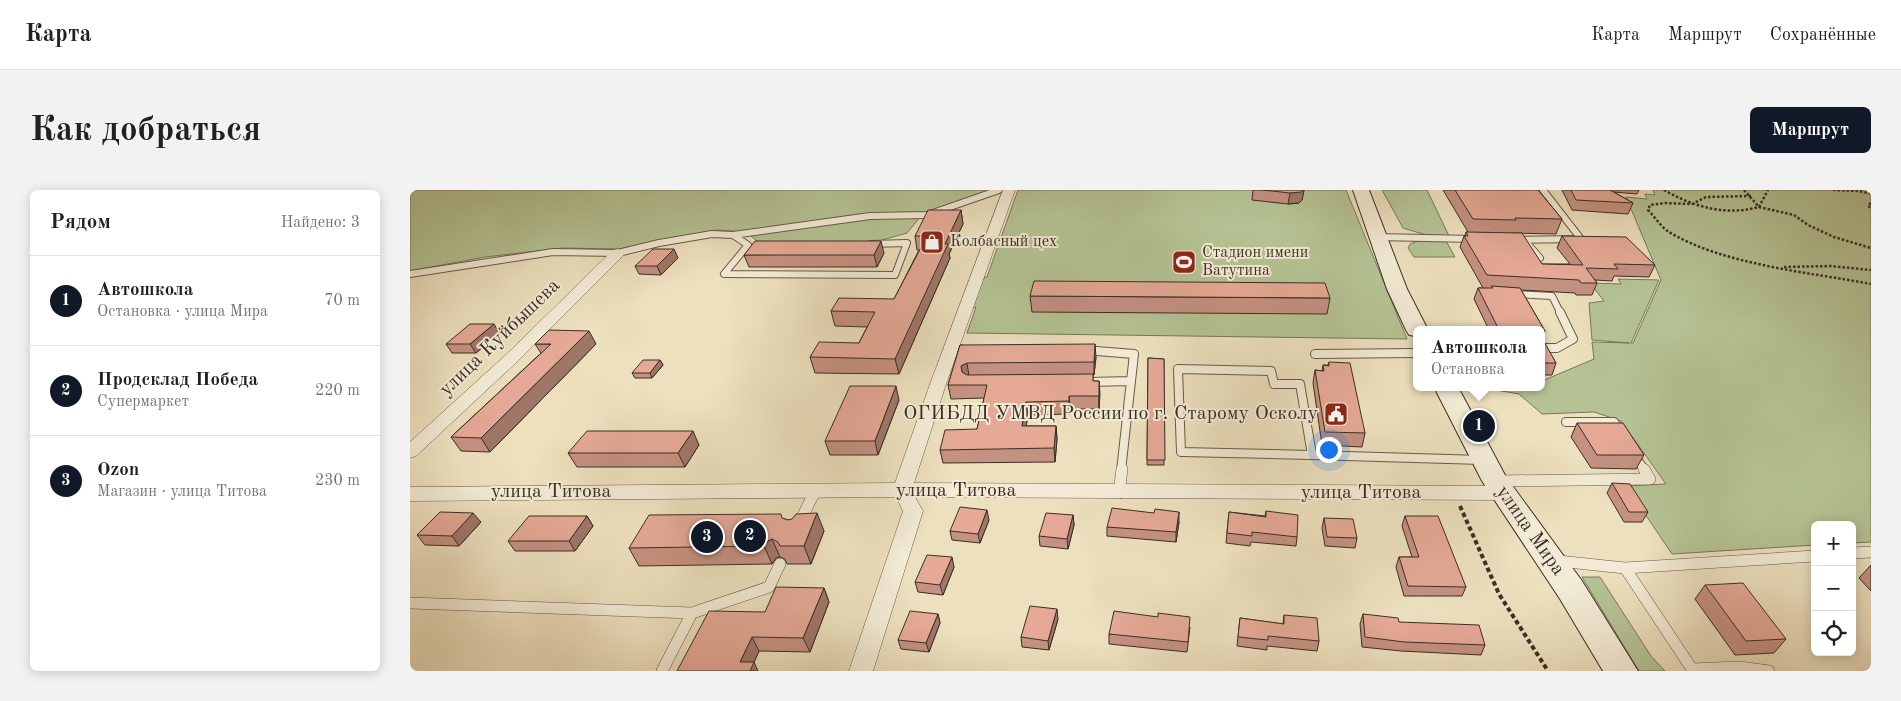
<!DOCTYPE html>
<html lang="ru">
<meta charset="utf-8">
<style>
:root{--surface:#fff;--page:#f2f2f2;--text:#202124;--muted:#757577;--line:#e0e0e0;--accent:#111827}
body{margin:0;font-family:"Old Standard TT",serif;background:var(--page);color:var(--text)}
.controls{position:absolute;right:15px;bottom:15px;display:grid;overflow:hidden;border-radius:8px;box-shadow:0 2px 12px #0003}
.controls button{width:45px;height:45px;display:grid;place-items:center;padding:0;border:0;border-bottom:1px solid var(--line);background:var(--surface);color:var(--text);font:25px sans-serif}
.you{position:absolute;left:918px;top:259px;width:18px;height:18px;margin:-12px;border:4px solid #fff;border-radius:50%;background:#1a73e8;box-shadow:0 0 0 8px #1a73e833}
.badge{display:grid;place-items:center;width:32px;height:32px;border-radius:50%;background:var(--accent);color:#fff;font-size:16px;font-weight:700}
.pin{position:absolute;translate:-50% -50%;border:2px solid #fff;box-shadow:0 1px 5px #0006}
.popup{position:absolute;left:1003px;top:136px;width:132px;height:65px;box-sizing:border-box;display:grid;place-content:center;border-radius:8px;background:var(--surface);filter:drop-shadow(0 1px 4px #0005);font-size:16px;white-space:nowrap;color:var(--muted)}
.popup b{font-size:19px;color:var(--text)}
.popup::after{content:'';position:absolute;left:50%;top:100%;margin-left:-10px;border:10px solid transparent;border-top-color:var(--surface)}
.list{margin:0;padding:0;list-style:none}
h2{display:flex;justify-content:space-between;align-items:center;height:65px;margin:0;padding:0 20px;font-size:21px}
h2 small{font-size:16px;font-weight:400;color:var(--muted)}
.list li{display:grid;grid-template-columns:32px 1fr auto;gap:15px;align-items:center;box-sizing:border-box;height:90px;padding:0 20px;border-top:1px solid var(--line)}
.list b{display:block;font-size:19px;white-space:nowrap}
.list p{margin:0;font-size:16px;white-space:nowrap;color:var(--muted)}
.list em{font-size:16px;font-style:normal;color:var(--muted)}
.icon{flex:none;width:28px;height:28px;fill:none;stroke:currentColor;stroke-width:2;stroke-linecap:round;stroke-linejoin:round}
.map{position:relative;flex:none;width:1461px;height:481px;overflow:hidden;border-radius:8px}
header{display:flex;align-items:center;gap:30px;box-sizing:border-box;height:70px;padding:0 25px;background:var(--surface);border-bottom:1px solid var(--line)}
header strong{font-size:24px}
nav{display:flex;gap:28px;margin-inline-start:auto;font-size:18px}
.intro{display:flex;align-items:center;justify-content:space-between;box-sizing:border-box;height:120px;padding:0 30px}
h1{margin:0;font-size:35px}
.button{padding:12px 22px;border-radius:8px;background:var(--accent);color:#fff;font-size:18px;font-weight:700}
main{display:flex;gap:30px;padding:0 30px}
aside{flex:1;background:var(--surface);border-radius:8px;box-shadow:0 2px 12px #0003}
.map>svg:first-child{display:block}
.green{fill:#b5c394;stroke:#78785c}
.lines{fill:none;stroke-linecap:round;stroke-linejoin:round}
.service-far2-casing{stroke:#675a4a;stroke-width:8}
.service-far1-casing{stroke:#675a4a;stroke-width:10}
.service-casing{stroke:#675a4a;stroke-width:12}
.minor-casing{stroke:#675a4a;stroke-width:1}
.secondary-casing{stroke:#3a2e24;stroke-width:2}
.path-far1{stroke:#3a2e24;stroke-width:2.5;stroke-dasharray:2.5 2;stroke-linecap:butt}
.path{stroke:#3a2e24;stroke-width:4;stroke-dasharray:4.5 3;stroke-linecap:butt}
.service-far2{stroke:#f3ebd5;stroke-width:6}
.service-far1{stroke:#f3ebd5;stroke-width:8}
.service{stroke:#f3ebd5;stroke-width:11}
.minor{fill:#f3ebd5;fill-rule:evenodd}
.secondary{fill:#f3ebd5;fill-rule:evenodd}
.wall{fill:#c59181;stroke:#3a2e24}
.shaded-wall{fill:#a07669;stroke:#3a2e24}
.building{fill:#e5a996;stroke:#3a2e24}
.labels{text-anchor:middle;dominant-baseline:central;stroke-width:4;stroke-linejoin:round;paint-order:stroke}
.far-poi-label{font-size:16px;fill:#3a2e24;stroke:#f3ebd5;text-anchor:start}
.street-label{font-size:20px;fill:#3a2e24;stroke:#f3ebd5}
.poi-label{font-size:20px;fill:#3a2e24;stroke:#f3ebd5;text-anchor:end}
</style>
<header>
<strong>Карта</strong>
<nav><a>Карта</a><a>Маршрут</a><a>Сохранённые</a></nav>
</header>
<div class="intro"><h1>Как добраться</h1><a class="button">Маршрут</a></div>
<main>
<aside>
<h2>Рядом<small>Найдено: 3</small></h2>
<ul class="list">
<li><span class="badge">1</span><div><b>Автошкола</b><p>Остановка · улица Мира</p></div><em>70 m</em></li>
<li><span class="badge">2</span><div><b>Продсклад Победа</b><p>Супермаркет</p></div><em>220 m</em></li>
<li><span class="badge">3</span><div><b>Ozon</b><p>Магазин · улица Титова</p></div><em>230 m</em></li>
</ul>
</aside>
<div class="map">
<svg width="1461" height="481" viewBox="0 0 1461 481">
<rect width="100%" height="100%" fill="#ede0be"/>
<filter id="stains"><feTurbulence type="fractalNoise" baseFrequency=".004" numOctaves="4"/><feColorMatrix values="0 0 0 0 .2 0 0 0 0 .09 0 0 0 0 .02 0 0 0 .5 -.17"/></filter>
<radialGradient id="worn" r=".72"><stop offset=".6" stop-color="#630" stop-opacity="0"/><stop offset="1" stop-color="#630" stop-opacity=".3"/></radialGradient>
<path class="green" d="M 0,0 L 583,0 L 511,26 L 497,43 L 465,52 L 351,54 L 336,42 L 307,40 L 209,59 L 153,58 L 75,67 L 0,81 Z
M 608,0 L 936,0 L 997,149 L 557,143 L 566,117 L 561,119 L 563,104 L 575,87 L 577,87 Z
M 972,0 L 1017,0 L 1039,46 L 1016,45 L 993,38 Z
M 1243,0 L 1461,0 L 1461,352 L 1442,353 L 1442,335 L 1405,335 L 1405,355 L 1262,364 L 1216,296 L 1256,294 L 1211,231 L 1184,222 L 1132,224 L 1109,204 L 1086,200 L 1106,197 L 1132,197 L 1132,191 L 1184,169 L 1182,152 L 1220,153 L 1182,150 L 1179,113 L 1194,111 L 1180,93 L 1211,94 L 1208,89 L 1249,90 L 1221,153 L 1223,153 L 1251,90 L 1216,7 L 1237,9 L 1235,4 L 1245,5 Z
M 1008,51 L 1036,51 L 1045,67 L 1004,67 L 998,58 L 1000,54 Z
M 1172,387 L 1190,387 L 1241,466 L 1255,481 L 1229,481 Z"/>
<g class="lines">
<g class="service-far2-casing">
<path id="service-far2" d="M 323,45 L 460,26 L 517,25 L 589,0
M 967,47 L 1064,49
M 1104,50 L 1171,49 L 1133,0
M 1117,53 L 1130,68
M 0,84 L 143,62 L 208,63 L 249,53 L 302,44 L 323,45 L 338,55 L 314,84 L 485,85 L 497,53 L 461,54
M 1104,104 L 1142,106 L 1151,124"/>
</g>
<g class="service-far1-casing">
<path id="service-far1" d="M 1132,158 L 1147,158 L 1163,149 L 1150,122
M 674,160 L 724,164 L 711,281
M 905,164 L 1006,163
M 768,179 L 861,181 L 864,194 L 890,194 L 902,265 L 771,262 Z
M 679,192 L 721,191
M 1156,232 L 1204,232 L 1211,243
M 1223,263 L 1235,281
M 902,265 L 1072,270"/>
</g>
<g class="service-casing">
<path id="service" d="M 1087,291 L 1240,289 L 1234,279
M 709,303 L 712,279
M 389,334 L 405,301
M 1442,363 L 1461,362
M 1148,371 L 1215,378 L 1405,366
M 1215,378 L 1282,479 L 1329,477 L 1359,481
M 0,413 L 282,423 L 252,481
M 282,423 L 359,397 L 370,374"/>
</g>
<g class="minor-casing">
<path id="minor" d="M 593,0 L 605,0 L 536,194 L 504,293 L 1093,296 L 1100,298 L 1103,303 L 1100,308 L 1093,310 L 505,307 L 513,321 L 463,481 L 439,481 L 493,321 L 486,307 L 0,311 L 0,297 L 485,293 L 520,194 Z
M 208,59 L 214,63 L 213,66 L 111,168 L 6,266 L 0,268 L 0,252 L 99,162 L 203,60 Z"/>
</g>
<g class="secondary-casing">
<path id="secondary" d="M 943,0 L 959,0 L 997,99 L 1018,140 L 1006,140 L 1006,146 L 999,145 L 996,140 L 977,99 Z
M 1024,197 L 1048,197 L 1096,287 L 1172,391 L 1228,481 L 1193,481 L 1150,409 L 1072,291 Z"/>
</g>
<path class="path-far1" d="M 1254,0 C 1284,17 1315,26 1349,17 L 1358,0
M 1334,0 L 1349,17 L 1384,25 L 1398,35 L 1424,47 L 1461,58
M 1423,0 L 1449,1 L 1461,4
M 1341,6 L 1296,7 L 1282,14 L 1255,13 L 1240,15 L 1238,20 C 1245,27 1251,37 1259,42 C 1314,75 1398,82 1461,94
M 1461,13 L 1458,15 L 1461,19
M 1374,77 L 1421,76 L 1461,80"/>
<path class="path" d="M 1050,316 L 1089,404 L 1138,481"/>
<use href="#service-far2" class="service-far2"/>
<use href="#service-far1" class="service-far1"/>
<use href="#service" class="service"/>
<use href="#minor" class="minor"/>
<use href="#secondary" class="secondary"/>
</g>
<path class="wall" d="M 843,0 L 894,0 L 892,10 L 889,13 L 878,14 L 842,10 Z
M 1033,0 L 1128,0 L 1152,29 L 1146,44 L 1102,43 L 1132,74 L 1160,74 L 1147,58 L 1152,46 L 1245,75 L 1239,87 L 1204,86 L 1202,91 L 1185,90 L 1187,93 L 1182,105 L 1166,105 L 1165,103 L 1111,100 L 1135,141 L 1132,149 L 1146,173 L 1142,185 L 1132,185 L 1132,140 L 1079,140 L 1064,109 L 1068,98 L 1073,98 L 1050,57 L 1054,46 L 1055,46 L 1056,42 L 1058,42 Z
M 1152,0 L 1229,0 L 1227,4 L 1204,2 L 1223,13 L 1218,24 L 1162,20 Z
M 551,20 L 553,34 L 539,64 L 540,68 L 489,184 L 405,183 L 400,167 L 449,153 L 457,137 L 425,136 L 421,121 L 484,109 L 509,60 L 507,60 L 505,46 Z
M 474,63 L 467,77 L 339,77 L 334,65 Z
M 268,68 L 251,85 L 229,84 L 225,76 Z
M 620,106 L 920,108 L 917,124 L 622,122 Z
M 89,143 L 66,163 L 42,163 L 36,154 Z
M 125,154 L 186,154 L 80,262 L 51,261 L 41,247 L 131,163 Z
M 550,155 L 686,167 L 684,185 L 683,185 L 683,191 L 689,191 L 689,219 L 660,219 L 660,224 L 618,225 L 616,236 L 646,236 L 647,249 L 645,272 L 533,273 L 530,260 L 567,239 L 574,208 L 541,209 L 538,195 Z
M 738,168 L 754,169 L 754,275 L 737,275 Z
M 250,170 L 253,175 L 242,188 L 225,188 L 222,183 Z
M 919,172 L 955,243 L 952,257 L 912,255 L 903,193 L 905,180 L 912,181 L 913,175 L 918,175 Z
M 489,210 L 468,265 L 420,265 L 415,251 Z
M 1167,233 L 1234,265 L 1226,279 L 1181,278 L 1161,247 Z
M 289,255 L 275,277 L 167,277 L 158,263 Z
M 1202,293 L 1238,322 L 1232,332 L 1214,332 L 1197,303 Z
M 856,321 L 887,347 L 886,356 L 841,352 L 840,356 L 816,353 L 819,322 L 855,326 Z
M 663,325 L 664,335 L 658,359 L 630,356 L 629,346 Z
M 177,326 L 183,336 L 165,361 L 105,361 L 98,351 Z
M 995,326 L 1056,397 L 1052,406 L 994,406 L 986,377 L 989,367 L 1002,367 L 992,336 Z
M 372,328 L 378,330 L 414,341 L 401,374 L 377,374 L 375,369 L 370,367 L 366,368 L 362,374 L 229,376 L 219,358 Z
M 914,328 L 947,348 L 945,358 L 915,356 L 912,338 Z
M 579,330 L 570,353 L 542,350 L 540,341 Z
M 71,332 L 49,356 L 15,355 L 7,345 Z
M 769,332 L 766,352 L 697,346 L 697,337 Z
M 1461,375 L 1461,401 L 1449,388 Z
M 544,377 L 533,405 L 508,402 L 505,392 Z
M 1295,395 L 1376,449 L 1364,463 L 1325,465 L 1285,409 Z
M 414,398 L 419,412 L 400,462 L 349,461 L 344,472 L 267,481 L 355,422 Z
M 528,424 L 530,433 L 519,462 L 491,459 L 488,450 Z
M 953,424 L 989,432 L 1075,455 L 1071,465 L 991,461 L 952,457 L 950,434 Z
M 874,425 L 909,451 L 907,461 L 857,456 L 857,460 L 827,456 L 830,428 L 873,434 Z
M 648,429 L 639,460 L 612,457 L 611,447 Z
M 780,437 L 777,462 L 699,454 L 699,444 Z"/>
<path class="shaded-wall" d="M 893,0 L 894,0 L 892,10 L 889,13 L 878,14 L 880,3 Z
M 551,20 L 553,34 L 539,64 L 540,68 L 489,184 L 485,169 L 535,54 Z
M 471,51 L 474,63 L 467,77 L 464,65 Z
M 264,59 L 268,68 L 251,85 L 247,76 Z
M 84,134 L 89,143 L 66,163 L 60,154 Z
M 179,141 L 186,154 L 80,262 L 71,248 Z
M 1132,141 L 1135,141 L 1132,150 Z
M 685,154 L 686,167 L 684,185 L 684,172 Z
M 250,170 L 253,175 L 242,188 L 240,183 Z
M 557,173 L 559,186 L 554,195 L 551,176 Z
M 689,191 L 690,204 L 689,219 Z
M 486,196 L 489,210 L 468,265 L 465,251 Z
M 659,206 L 660,219 L 660,224 L 659,211 Z
M 616,212 L 618,225 L 614,250 L 612,236 Z
M 646,236 L 647,249 L 645,272 L 644,258 Z
M 283,241 L 289,255 L 275,277 L 268,263 Z
M 577,320 L 579,330 L 570,353 L 568,344 Z
M 769,322 L 769,332 L 766,352 L 766,342 Z
M 63,323 L 71,332 L 49,356 L 42,346 Z
M 407,323 L 414,341 L 401,374 L 394,356 Z
M 663,325 L 664,335 L 658,359 L 657,349 Z
M 177,326 L 183,336 L 165,361 L 159,351 Z
M 362,349 L 370,367 L 366,368 L 362,374 L 354,356 L 358,351 Z
M 542,367 L 544,377 L 533,405 L 530,395 Z
M 414,398 L 419,412 L 400,462 L 393,448 Z
M 647,419 L 648,429 L 639,460 L 638,451 Z
M 528,424 L 530,433 L 519,462 L 516,453 Z
M 342,447 L 349,461 L 344,472 L 348,481 L 335,481 L 330,472 Z"/>
<path class="building" d="M 853,0 L 893,0 L 891,2 L 880,3 Z
M 1045,0 L 1128,0 L 1152,29 L 1105,28 L 1106,30 L 1063,29 Z
M 1161,0 L 1200,0 L 1223,13 L 1166,10 Z
M 518,20 L 551,20 L 535,54 L 538,54 L 485,169 L 400,167 L 409,152 L 449,153 L 465,122 L 421,121 L 429,108 L 484,109 L 517,46 L 505,46 Z
M 1056,42 L 1112,43 L 1132,74 L 1173,75 L 1152,46 L 1216,47 L 1245,75 L 1204,74 L 1208,79 L 1176,78 L 1187,93 L 1171,93 L 1169,90 L 1077,85 L 1054,46 L 1058,46 Z
M 345,51 L 471,51 L 464,65 L 334,65 Z
M 243,59 L 264,59 L 247,76 L 225,76 Z
M 624,91 L 915,93 L 920,108 L 620,106 Z
M 1081,96 L 1110,98 L 1135,141 L 1132,141 L 1132,140 L 1089,140 L 1068,98 L 1083,98 Z
M 60,134 L 84,134 L 60,154 L 36,154 Z
M 139,140 L 179,141 L 71,248 L 41,247 L 141,154 L 125,154 Z
M 1132,148 L 1146,173 L 1132,173 Z
M 685,154 L 684,172 L 557,173 L 551,176 L 552,182 L 557,185 L 683,184 L 683,191 L 689,191 L 689,206 L 659,206 L 659,211 L 616,212 L 612,236 L 646,236 L 644,258 L 530,260 L 535,240 L 567,239 L 577,195 L 538,195 L 550,155 Z
M 738,168 L 754,169 L 755,270 L 737,270 Z
M 233,170 L 250,170 L 240,183 L 222,183 Z
M 919,172 L 940,173 L 955,243 L 915,242 L 905,180 L 914,181 L 913,175 L 919,176 Z
M 440,196 L 486,196 L 465,251 L 415,251 Z
M 1167,233 L 1213,233 L 1234,265 L 1187,265 Z
M 177,241 L 283,241 L 268,263 L 158,263 Z
M 1202,293 L 1220,294 L 1238,322 L 1219,322 Z
M 550,317 L 577,320 L 568,344 L 540,341 Z
M 702,318 L 744,323 L 745,319 L 769,322 L 766,342 L 697,337 Z
M 856,321 L 888,325 L 887,347 L 842,342 L 842,346 L 817,343 L 819,322 L 856,327 Z
M 30,322 L 63,323 L 42,346 L 7,345 Z
M 407,323 L 394,356 L 370,356 L 368,352 L 362,349 L 358,351 L 354,356 L 219,358 L 239,325 L 371,324 L 372,328 L 378,330 L 382,329 L 386,324 Z
M 636,323 L 663,325 L 657,349 L 629,346 Z
M 119,326 L 177,326 L 159,351 L 98,351 Z
M 995,326 L 1028,326 L 1056,397 L 998,396 L 989,367 L 1009,367 Z
M 914,328 L 943,329 L 947,348 L 917,347 Z
M 517,365 L 542,367 L 530,395 L 505,392 Z
M 1333,393 L 1376,449 L 1336,451 L 1295,395 Z
M 366,397 L 414,398 L 393,448 L 342,447 L 330,472 L 344,472 L 340,481 L 267,481 L 299,421 L 355,422 Z
M 620,416 L 647,419 L 638,451 L 611,447 Z
M 500,421 L 528,424 L 516,453 L 488,450 Z
M 704,421 L 748,427 L 748,423 L 780,427 L 778,452 L 699,444 Z
M 953,424 L 988,428 L 989,432 L 1069,435 L 1075,455 L 994,452 L 955,447 Z
M 874,425 L 907,428 L 909,451 L 858,446 L 858,450 L 828,447 L 830,428 L 874,434 Z"/>
<defs>
<g id="shop-square" transform="scale(1.25)"><rect x="-9" y="-9" width="18" height="18" rx="4" fill="#8f2418" stroke="#f3ebd5"/><path d="M-5-2.5h2.3a2.7 3.5 0 0 1 5.4 0H5L5.5 6h-11ZM-1.5-2.5h3a1.5 2.3 0 0 0-3 0Z" fill="#fff"/></g>
<g id="stadium-square" transform="scale(1.25)"><rect x="-9" y="-9" width="18" height="18" rx="4" fill="#8f2418" stroke="#f3ebd5"/><path d="M0-5a6.5 5 0 1 0 0 10a6.5 5 0 1 0 0-10ZM-3.5-1.8h7v3.6h-7Z" fill="#fff"/></g>
<g id="civic-square" transform="scale(1.25)"><rect x="-9" y="-9" width="18" height="18" rx="4" fill="#8f2418" stroke="#f3ebd5"/><path d="M-.6-6.5H3V-4.5H.6V-3L4-1V1h2V6H-6V1h2V-1L-.6-3ZM-1.2 2.5V6h2.4V2.5Z" fill="#fff"/></g>
</defs>
<g fill-rule="evenodd">
<use href="#shop-square" x="522" y="52"/>
<use href="#stadium-square" x="774" y="72"/>
<use href="#civic-square" x="926" y="224"/>
</g>
<g class="labels">
<g class="far-poi-label">
<text x="540" y="52">Колбасный цех</text>
<text x="792" y="63">Стадион имени<tspan x="792" dy="18">Ватутина</tspan></text>
</g>
<g class="street-label">
<text transform="translate(90 148) rotate(-44)">улица Куйбышева</text>
<text x="546" y="301">улица Титова</text>
<text x="141" y="302">улица Титова</text>
<text x="951" y="303">улица Титова</text>
<text transform="translate(1120 341) rotate(55)">улица Мира</text>
</g>
<g class="poi-label">
<text x="908" y="224">ОГИБДД УМВД России по г. Старому Осколу</text>
</g>
</g>
<rect width="100%" height="100%" filter="url(#stains)"/>
<rect width="100%" height="100%" fill="url(#worn)"/>
</svg>
<div class="controls">
<button>+</button>
<button>−</button>
<button><svg class="icon" aria-label="locate" viewBox="0 0 24 24"><circle cx="12" cy="12" r="6"/><path d="M12 2v4M12 18v4M2 12h4M18 12h4"/></svg></button>
</div>
<div class="you"></div>
<div class="pin badge" style="left:1069px;top:236px">1</div>
<div class="popup"><b>Автошкола</b>Остановка</div>
<div class="pin badge" style="left:340px;top:346px">2</div>
<div class="pin badge" style="left:297px;top:347px">3</div>
</div>
</main>
